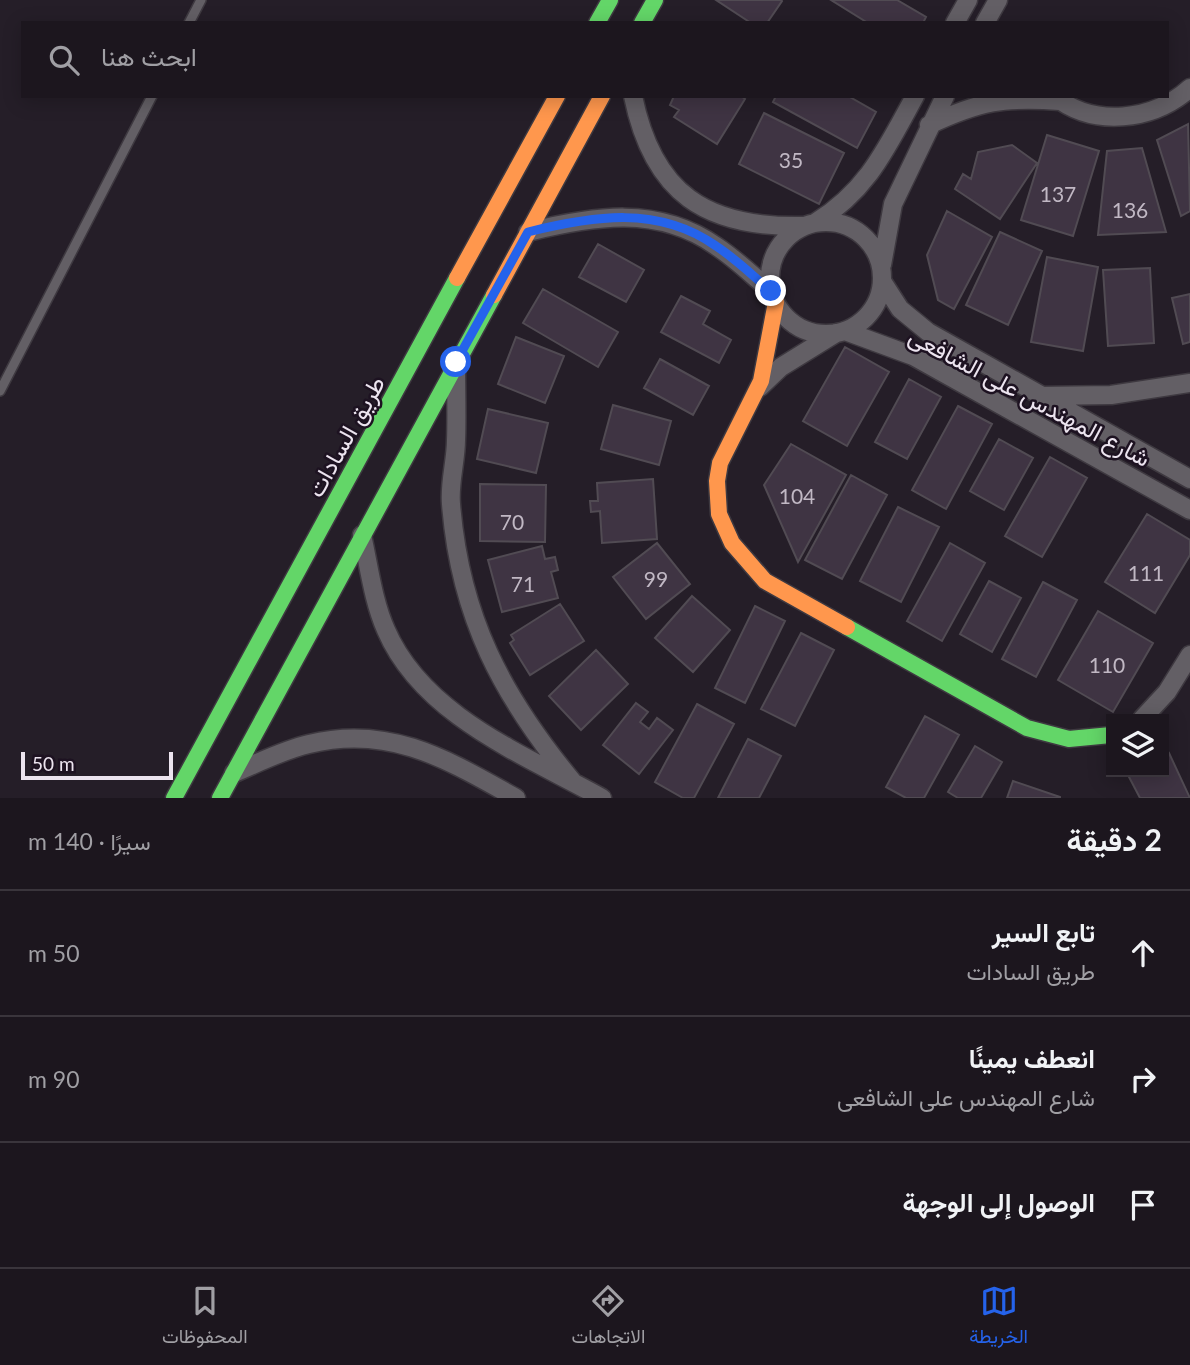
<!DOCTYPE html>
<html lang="ar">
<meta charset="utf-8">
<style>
:root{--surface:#1c161e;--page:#29232b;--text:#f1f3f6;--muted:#a09fa4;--line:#3a353c;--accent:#2563eb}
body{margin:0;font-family:Lato,Vazirmatn,sans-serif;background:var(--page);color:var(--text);direction:rtl}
.controls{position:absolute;right:21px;bottom:21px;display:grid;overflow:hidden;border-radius:0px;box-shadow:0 4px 18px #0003}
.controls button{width:63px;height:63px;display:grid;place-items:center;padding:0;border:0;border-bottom:2px solid var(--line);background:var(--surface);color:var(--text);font:35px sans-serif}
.scale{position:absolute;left:21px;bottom:18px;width:152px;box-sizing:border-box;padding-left:7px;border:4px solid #ece4ef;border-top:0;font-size:19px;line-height:24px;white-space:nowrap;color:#ece4ef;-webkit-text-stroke:5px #1d1221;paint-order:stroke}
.stop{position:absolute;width:21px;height:21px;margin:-16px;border:5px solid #2563eb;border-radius:50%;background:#fff}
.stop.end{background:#2563eb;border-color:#fff;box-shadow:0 2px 7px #0008}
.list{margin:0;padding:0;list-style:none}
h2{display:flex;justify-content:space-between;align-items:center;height:91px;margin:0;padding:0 28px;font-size:30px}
h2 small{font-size:23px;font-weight:400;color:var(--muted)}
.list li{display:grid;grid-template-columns:46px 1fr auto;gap:21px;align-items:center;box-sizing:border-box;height:126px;padding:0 28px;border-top:2px solid var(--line)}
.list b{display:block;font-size:26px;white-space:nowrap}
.list p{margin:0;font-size:23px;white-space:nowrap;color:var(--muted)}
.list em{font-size:23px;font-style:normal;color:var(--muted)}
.icon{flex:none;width:38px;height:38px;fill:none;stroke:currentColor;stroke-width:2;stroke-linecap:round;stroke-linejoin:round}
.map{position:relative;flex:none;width:1190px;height:798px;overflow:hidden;direction:ltr}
.search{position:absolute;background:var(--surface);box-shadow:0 4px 18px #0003;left:21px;right:21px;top:21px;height:77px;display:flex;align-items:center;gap:18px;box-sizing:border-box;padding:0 24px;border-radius:0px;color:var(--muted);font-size:26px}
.sheet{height:469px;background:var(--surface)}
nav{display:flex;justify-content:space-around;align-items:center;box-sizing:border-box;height:98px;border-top:2px solid var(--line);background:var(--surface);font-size:19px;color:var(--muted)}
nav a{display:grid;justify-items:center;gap:4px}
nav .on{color:var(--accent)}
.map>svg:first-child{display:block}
.building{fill:#3f3443;stroke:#514b53;stroke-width:2}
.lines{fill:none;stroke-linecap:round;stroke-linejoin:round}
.lane-casing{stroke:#3e3940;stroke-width:12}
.street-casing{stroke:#3e3940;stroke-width:21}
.fast-casing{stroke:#3e3940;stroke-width:19}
.slow-casing{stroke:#3e3940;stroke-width:19}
.lane{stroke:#635f65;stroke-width:9}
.street{stroke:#635f65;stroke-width:18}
.fast{stroke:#63d668;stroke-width:16}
.slow{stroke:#ff974d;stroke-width:16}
.route{stroke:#2563eb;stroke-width:9}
.labels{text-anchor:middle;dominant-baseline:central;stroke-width:5;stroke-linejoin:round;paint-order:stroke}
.number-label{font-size:21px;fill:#c1b8c4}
.street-label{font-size:24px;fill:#ece4ef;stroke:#1d1221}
</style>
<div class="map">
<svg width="1190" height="798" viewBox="0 0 1190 798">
<rect width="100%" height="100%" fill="#251e28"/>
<path class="building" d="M 716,0 L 781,0 L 782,1 L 767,23 L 751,23 Z
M 831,0 L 897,0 L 926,17 L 923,23 L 868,23 Z
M 674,96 L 741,96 L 745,99 L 717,144 L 674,117 L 679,110 L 670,105 Z
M 776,96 L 848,96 L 876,112 L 857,148 L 773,102 Z
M 764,113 L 844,153 L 819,204 L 739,164 Z
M 1188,124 L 1190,211 L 1181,216 L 1157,140 Z
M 1047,135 L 1099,151 L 1073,236 L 1021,220 Z
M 1012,145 L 1037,163 L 1000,219 L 955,189 L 963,174 L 971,179 L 978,152 Z
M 1142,148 L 1166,232 L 1098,235 L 1107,151 Z
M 947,211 L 992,237 L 954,309 L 938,300 L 927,255 Z
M 1000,232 L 1042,251 L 1008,325 L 966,305 Z
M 598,244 L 644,270 L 626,302 L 579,277 Z
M 1047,257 L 1098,267 L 1083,351 L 1031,342 Z
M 1150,268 L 1154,343 L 1108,346 L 1103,270 Z
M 543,289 L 618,332 L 598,367 L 523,323 Z
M 1190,294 L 1190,342 L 1183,344 L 1172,298 Z
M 681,296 L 710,311 L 703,324 L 731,340 L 719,363 L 661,332 Z
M 516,337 L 564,356 L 545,403 L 498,384 Z
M 845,347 L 889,372 L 847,446 L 803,421 Z
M 660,359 L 709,386 L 693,415 L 644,388 Z
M 909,379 L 941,397 L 907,459 L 875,442 Z
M 613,405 L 671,421 L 659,465 L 601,449 Z
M 958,406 L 992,424 L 946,509 L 912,490 Z
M 488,409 L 548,423 L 536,473 L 477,459 Z
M 999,439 L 1033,458 L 1004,510 L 970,491 Z
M 791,444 L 846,475 L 798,562 L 764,485 Z
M 1050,457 L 1087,478 L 1042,557 L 1005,536 Z
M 851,475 L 887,495 L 842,579 L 805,560 Z
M 653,479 L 657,539 L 602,543 L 600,511 L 591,512 L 590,501 L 598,501 L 597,483 Z
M 480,484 L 546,485 L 545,542 L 480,541 Z
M 898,507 L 939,527 L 901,602 L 860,581 Z
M 1147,514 L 1190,540 L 1190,555 L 1155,613 L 1105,582 Z
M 657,543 L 690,584 L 646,619 L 613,577 Z
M 950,543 L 985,563 L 942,641 L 907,621 Z
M 542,546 L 545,559 L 555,557 L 558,570 L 551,572 L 558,598 L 502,612 L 488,560 Z
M 989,581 L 1021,598 L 992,652 L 960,634 Z
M 1043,582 L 1077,600 L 1036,677 L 1002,659 Z
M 692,596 L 730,630 L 693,672 L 655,638 Z
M 560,604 L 584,641 L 530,675 L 510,643 L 514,640 L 511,635 Z
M 755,606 L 785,621 L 745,703 L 715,688 Z
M 1098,611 L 1153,643 L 1113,712 L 1058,680 Z
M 801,633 L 834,650 L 795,726 L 761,709 Z
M 596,650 L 628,684 L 581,730 L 549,696 Z
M 636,703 L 648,712 L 640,722 L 649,729 L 657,718 L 673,730 L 639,774 L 603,745 Z
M 697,704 L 734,724 L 694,798 L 683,798 L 655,782 Z
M 925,716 L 959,735 L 924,798 L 906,798 L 886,787 Z
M 748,739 L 781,756 L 759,798 L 718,798 Z
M 975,746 L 1002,762 L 981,798 L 958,798 L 948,792 Z
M 1169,753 L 1190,798 L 1140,798 L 1128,775 L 1164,772 L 1164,756 Z
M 1013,781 L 1060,797 L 1060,798 L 1007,798 Z"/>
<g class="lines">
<g class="lane-casing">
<path id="lane" d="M 189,23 L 201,0
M 0,391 L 152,96"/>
</g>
<g class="street-casing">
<path id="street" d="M 955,23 L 968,0
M 985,23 L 998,0
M 633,96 C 653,194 706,228 803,226
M 1054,96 C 1094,128 1153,121 1190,88
M 929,125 C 980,101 1004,97 1060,101
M770 278a56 56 0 1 1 112 0a56 56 0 1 1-112 0Z
M 815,223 C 868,190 886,149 915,96
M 528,232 C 593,216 658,205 716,246 C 736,259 753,276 771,291
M 882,265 L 893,204 L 945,96
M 882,281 L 900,309 L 928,332 L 1190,479
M 845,331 L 913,356 L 1190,510
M 456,366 C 456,391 457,416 456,440 C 456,461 449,483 451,504 C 460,617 502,696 573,782
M 760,387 L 781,367 L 836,333
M 1040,396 L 1111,395 L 1190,383
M 362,535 C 369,566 373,601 386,630 C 423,716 525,755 602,798
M 1142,719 L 1167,692 L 1190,655
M 234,773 C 258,763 283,750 309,744 C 390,724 448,760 516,798"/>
</g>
<g class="fast-casing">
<path id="fast" d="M 597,23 L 610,0
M 642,23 L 655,0
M 847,627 L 1027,728 L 1069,739 L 1111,735
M 174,798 L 457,278
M 220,798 L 494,295"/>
</g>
<g class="slow-casing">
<path id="slow" d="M 457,278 L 557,96
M 494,295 L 602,96
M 776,302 L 761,381 L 720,463 L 717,481 L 719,514 L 732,543 L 765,581 L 847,627"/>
</g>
<use href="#lane" class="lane"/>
<use href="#street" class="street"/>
<use href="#fast" class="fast"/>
<use href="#slow" class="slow"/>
</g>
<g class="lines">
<path class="route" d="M 456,362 L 528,232 C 593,216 658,205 716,246 C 736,259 753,276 771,291"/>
</g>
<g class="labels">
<g class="number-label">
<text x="791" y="159">35</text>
<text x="1058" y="193">137</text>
<text x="1130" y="209">136</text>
<text x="797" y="495">104</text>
<text x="512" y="521">70</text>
<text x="1146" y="572">111</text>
<text x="656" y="578">99</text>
<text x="523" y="583">71</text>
<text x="1107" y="664">110</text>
</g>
<g class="street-label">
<text transform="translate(1030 396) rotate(28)">شارع المهندس على الشافعى</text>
<text transform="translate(345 436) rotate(-61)">طريق السادات</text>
</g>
</g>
</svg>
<div class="controls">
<button><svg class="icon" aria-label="layers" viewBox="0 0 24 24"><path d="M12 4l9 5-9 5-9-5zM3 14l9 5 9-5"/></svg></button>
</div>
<div class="scale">50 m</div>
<div class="stop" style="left:456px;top:362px"></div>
<div class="stop end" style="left:771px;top:291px"></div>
<div class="search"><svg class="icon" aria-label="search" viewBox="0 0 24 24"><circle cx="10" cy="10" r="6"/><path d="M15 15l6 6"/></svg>ابحث هنا</div>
</div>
<section class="sheet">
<h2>2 دقيقة<small>سيرًا · 140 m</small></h2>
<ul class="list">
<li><svg class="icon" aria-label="ahead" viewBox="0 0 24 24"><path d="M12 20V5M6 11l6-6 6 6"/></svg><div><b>تابع السير</b><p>طريق السادات</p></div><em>50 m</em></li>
<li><svg class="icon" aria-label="right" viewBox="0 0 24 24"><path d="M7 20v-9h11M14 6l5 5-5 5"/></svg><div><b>انعطف يمينًا</b><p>شارع المهندس على الشافعى</p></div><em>90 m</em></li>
<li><svg class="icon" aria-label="arrive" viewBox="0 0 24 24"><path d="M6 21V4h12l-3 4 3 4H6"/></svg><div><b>الوصول إلى الوجهة</b></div></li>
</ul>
</section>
<nav>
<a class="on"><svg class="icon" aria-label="map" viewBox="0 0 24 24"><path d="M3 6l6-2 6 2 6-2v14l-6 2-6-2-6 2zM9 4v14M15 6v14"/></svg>الخريطة</a>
<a><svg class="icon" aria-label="directions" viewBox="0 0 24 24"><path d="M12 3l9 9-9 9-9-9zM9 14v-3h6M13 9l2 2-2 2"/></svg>الاتجاهات</a>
<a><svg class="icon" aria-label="saved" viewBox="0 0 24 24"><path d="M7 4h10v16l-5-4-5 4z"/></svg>المحفوظات</a>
</nav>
